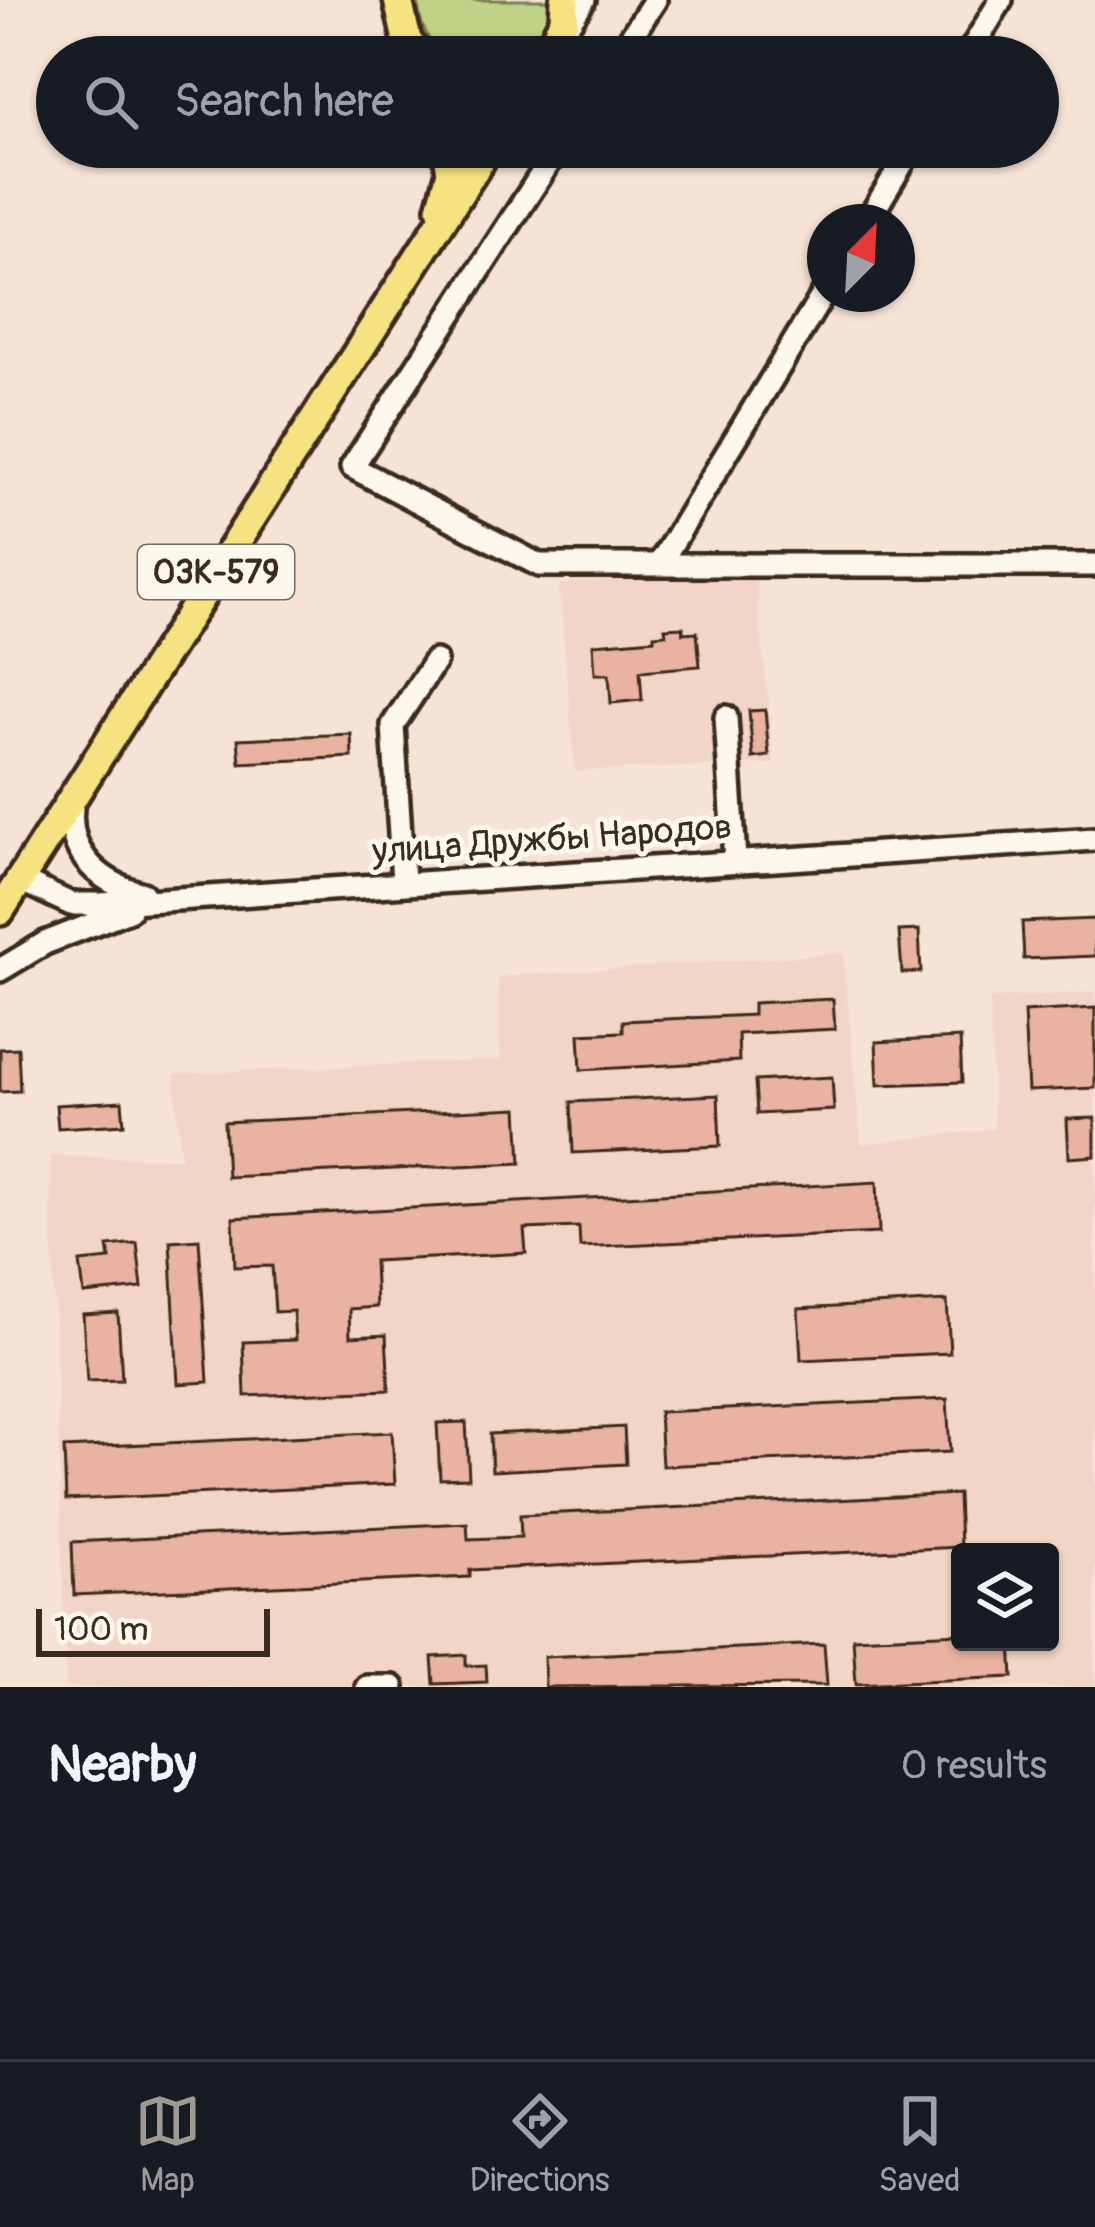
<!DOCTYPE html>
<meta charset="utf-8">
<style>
:root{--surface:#171b24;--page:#242831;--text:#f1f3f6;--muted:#9ea1a6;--line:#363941;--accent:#9f9995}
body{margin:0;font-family:Pangolin,sans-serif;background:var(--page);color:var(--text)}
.controls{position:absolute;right:36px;bottom:36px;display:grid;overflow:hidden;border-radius:12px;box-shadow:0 3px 9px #0004}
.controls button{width:108px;height:108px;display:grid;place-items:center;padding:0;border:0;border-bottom:3px solid var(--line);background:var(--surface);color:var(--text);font:60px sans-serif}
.compass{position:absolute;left:807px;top:204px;width:108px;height:108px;border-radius:50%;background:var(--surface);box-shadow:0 3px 9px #0004;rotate:24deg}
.scale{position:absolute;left:36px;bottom:30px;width:234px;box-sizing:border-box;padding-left:12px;border:6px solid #3b2a1e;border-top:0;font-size:33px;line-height:42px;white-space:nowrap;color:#3b2a1e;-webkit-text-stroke:9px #fbf7ec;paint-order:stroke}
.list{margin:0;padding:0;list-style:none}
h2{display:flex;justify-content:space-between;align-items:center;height:156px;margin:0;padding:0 48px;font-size:51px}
h2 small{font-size:39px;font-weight:400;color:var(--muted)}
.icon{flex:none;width:66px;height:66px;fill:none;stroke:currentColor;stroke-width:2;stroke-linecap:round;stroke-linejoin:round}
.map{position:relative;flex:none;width:1095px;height:1687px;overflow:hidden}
.search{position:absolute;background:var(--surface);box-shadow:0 3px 9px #0004;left:36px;right:36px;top:36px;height:132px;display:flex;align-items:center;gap:30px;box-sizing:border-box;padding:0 42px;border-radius:66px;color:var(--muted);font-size:45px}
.sheet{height:372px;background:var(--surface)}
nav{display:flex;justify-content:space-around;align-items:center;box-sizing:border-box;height:168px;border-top:3px solid var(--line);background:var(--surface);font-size:33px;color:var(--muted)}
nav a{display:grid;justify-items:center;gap:6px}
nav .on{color:var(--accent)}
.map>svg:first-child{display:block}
.built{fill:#f2d5c6;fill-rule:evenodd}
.green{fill:#bfd287;stroke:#7d7e52;stroke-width:3}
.building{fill:#eab3a1;stroke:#3b2a1e;stroke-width:3}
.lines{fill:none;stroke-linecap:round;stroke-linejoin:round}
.minor-casing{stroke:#3b2a1e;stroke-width:30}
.major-casing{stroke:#3b2a1e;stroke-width:36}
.minor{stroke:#fbf7ec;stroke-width:21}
.major{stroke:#f7e281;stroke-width:27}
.labels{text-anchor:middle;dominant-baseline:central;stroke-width:10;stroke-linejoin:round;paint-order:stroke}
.shield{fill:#fbf7ec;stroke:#75685c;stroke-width:3}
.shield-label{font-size:33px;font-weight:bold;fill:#3b2a1e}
.street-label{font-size:36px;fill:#3b2a1e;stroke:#fbf7ec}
</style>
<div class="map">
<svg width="1095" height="1687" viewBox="0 0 1095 1687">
<rect width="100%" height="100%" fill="#f6e3d6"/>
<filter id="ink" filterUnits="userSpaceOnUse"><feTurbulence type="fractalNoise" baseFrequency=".00833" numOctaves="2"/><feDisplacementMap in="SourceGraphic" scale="24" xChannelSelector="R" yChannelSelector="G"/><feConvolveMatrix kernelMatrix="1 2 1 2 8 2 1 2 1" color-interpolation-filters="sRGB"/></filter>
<g filter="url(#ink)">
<path class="built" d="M 755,570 L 774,764 L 575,771 L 559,584 Z
M 843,953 L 861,1144 L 994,1129 L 990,998 L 1095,992 L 1095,1687 L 66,1687 L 50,1156 L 181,1158 L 174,1074 L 500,1060 L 498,977 ZM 960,1552 L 1050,1552 L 1050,1642 L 960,1642 Z"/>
<path class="green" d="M 418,0 L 549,0 C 550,23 540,44 521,57 L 446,57 C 427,41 419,25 418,0 Z"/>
<path class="building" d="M 683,627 L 683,633 L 697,632 L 700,666 L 640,671 L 642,700 L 611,703 L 609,674 L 595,674 L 593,644 L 654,639 L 654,635 L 666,634 L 665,628 Z
M 765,710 L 769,756 L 753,758 L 749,711 Z
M 351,734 L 352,757 L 240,763 L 238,739 Z
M 1095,919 L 1095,956 L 1024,959 L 1022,922 Z
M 919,930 L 921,972 L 902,973 L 899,931 Z
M 833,999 L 835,1029 L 738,1034 L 739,1061 L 581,1070 L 579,1034 L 623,1032 L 623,1021 L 753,1015 L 753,1003 Z
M 1095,1008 L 1095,1088 L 1028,1091 L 1024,1012 Z
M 960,1038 L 962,1082 L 878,1085 L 876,1042 Z
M 18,1048 L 20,1091 L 0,1092 L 0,1049 Z
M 832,1077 L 834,1110 L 757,1114 L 755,1081 Z
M 718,1095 L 720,1146 L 573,1153 L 571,1102 Z
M 122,1101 L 124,1124 L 58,1128 L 56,1105 Z
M 518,1108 L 521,1163 L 227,1177 L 224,1122 Z
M 1095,1118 L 1095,1156 L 1069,1158 L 1067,1119 Z
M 877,1182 L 879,1233 L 580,1247 L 579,1227 L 524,1229 L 526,1253 L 374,1261 L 376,1307 L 349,1309 L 350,1337 L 386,1335 L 389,1390 L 245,1396 L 243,1342 L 295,1340 L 293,1311 L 275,1312 L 272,1266 L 235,1267 L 233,1218 Z
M 199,1239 L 208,1382 L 178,1384 L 170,1241 Z
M 137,1243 L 142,1288 L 84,1294 L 80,1262 L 110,1259 L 108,1246 Z
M 947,1301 L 950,1353 L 801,1360 L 798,1309 Z
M 118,1313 L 122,1380 L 87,1381 L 83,1315 Z
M 947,1399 L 950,1452 L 662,1466 L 659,1412 Z
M 466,1422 L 469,1478 L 440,1479 L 437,1423 Z
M 624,1427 L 626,1464 L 492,1471 L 490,1434 Z
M 392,1432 L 395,1484 L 66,1500 L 64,1448 Z
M 958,1494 L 960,1547 L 470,1570 L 470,1577 L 74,1595 L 72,1542 L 467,1523 L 468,1539 L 521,1537 L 520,1515 Z
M 960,1633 L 960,1642 L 1011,1642 L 1013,1677 L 856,1684 L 853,1638 Z
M 824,1644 L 827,1685 L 545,1687 L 544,1657 Z
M 466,1655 L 466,1666 L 486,1665 L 487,1682 L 434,1684 L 432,1657 Z"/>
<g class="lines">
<g class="minor-casing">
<path id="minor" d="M 562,33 L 584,0
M 618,57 L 655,0
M 967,57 L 1001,0
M 559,147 L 352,467 L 539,565 L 1095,565
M 867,222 L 912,147
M 659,565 L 825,291
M 726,717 L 735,860
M 74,796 C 62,848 95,882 143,894
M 20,880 L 71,904 L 100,904 L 1095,839
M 403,881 L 393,725 L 435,661
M 0,970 L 45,943 L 129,910
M 367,1687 L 393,1687"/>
</g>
<g class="major-casing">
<path id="major" d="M 398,0 L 407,40 L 419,57
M 545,57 L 564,20 L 565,0
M 441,208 L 451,172 L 447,147
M 0,911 L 489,147"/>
</g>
<use href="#minor" class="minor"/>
<use href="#major" class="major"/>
</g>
</g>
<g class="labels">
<rect class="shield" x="138" y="545" width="156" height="54" rx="9"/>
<g class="shield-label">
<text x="216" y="572">03К-579</text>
</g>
<g class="street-label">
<text transform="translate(552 839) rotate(-4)">улица Дружбы Народов</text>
</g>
</g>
</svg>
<div class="controls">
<button><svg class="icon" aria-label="layers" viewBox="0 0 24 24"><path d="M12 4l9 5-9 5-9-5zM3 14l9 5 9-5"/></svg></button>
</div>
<svg class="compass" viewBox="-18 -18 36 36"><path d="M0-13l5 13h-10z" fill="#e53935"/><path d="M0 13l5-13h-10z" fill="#9ea1a6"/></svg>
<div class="scale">100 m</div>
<div class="search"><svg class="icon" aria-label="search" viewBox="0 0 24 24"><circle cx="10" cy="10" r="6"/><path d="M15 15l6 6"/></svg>Search here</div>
</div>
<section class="sheet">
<h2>Nearby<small>0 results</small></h2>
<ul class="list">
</ul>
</section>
<nav>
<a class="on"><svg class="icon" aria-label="map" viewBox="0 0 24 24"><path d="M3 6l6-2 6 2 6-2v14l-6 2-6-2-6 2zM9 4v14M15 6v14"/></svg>Map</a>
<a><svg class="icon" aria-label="directions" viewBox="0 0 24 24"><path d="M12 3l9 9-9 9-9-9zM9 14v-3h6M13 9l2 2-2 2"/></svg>Directions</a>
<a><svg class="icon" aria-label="saved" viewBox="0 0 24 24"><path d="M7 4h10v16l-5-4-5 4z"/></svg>Saved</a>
</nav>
